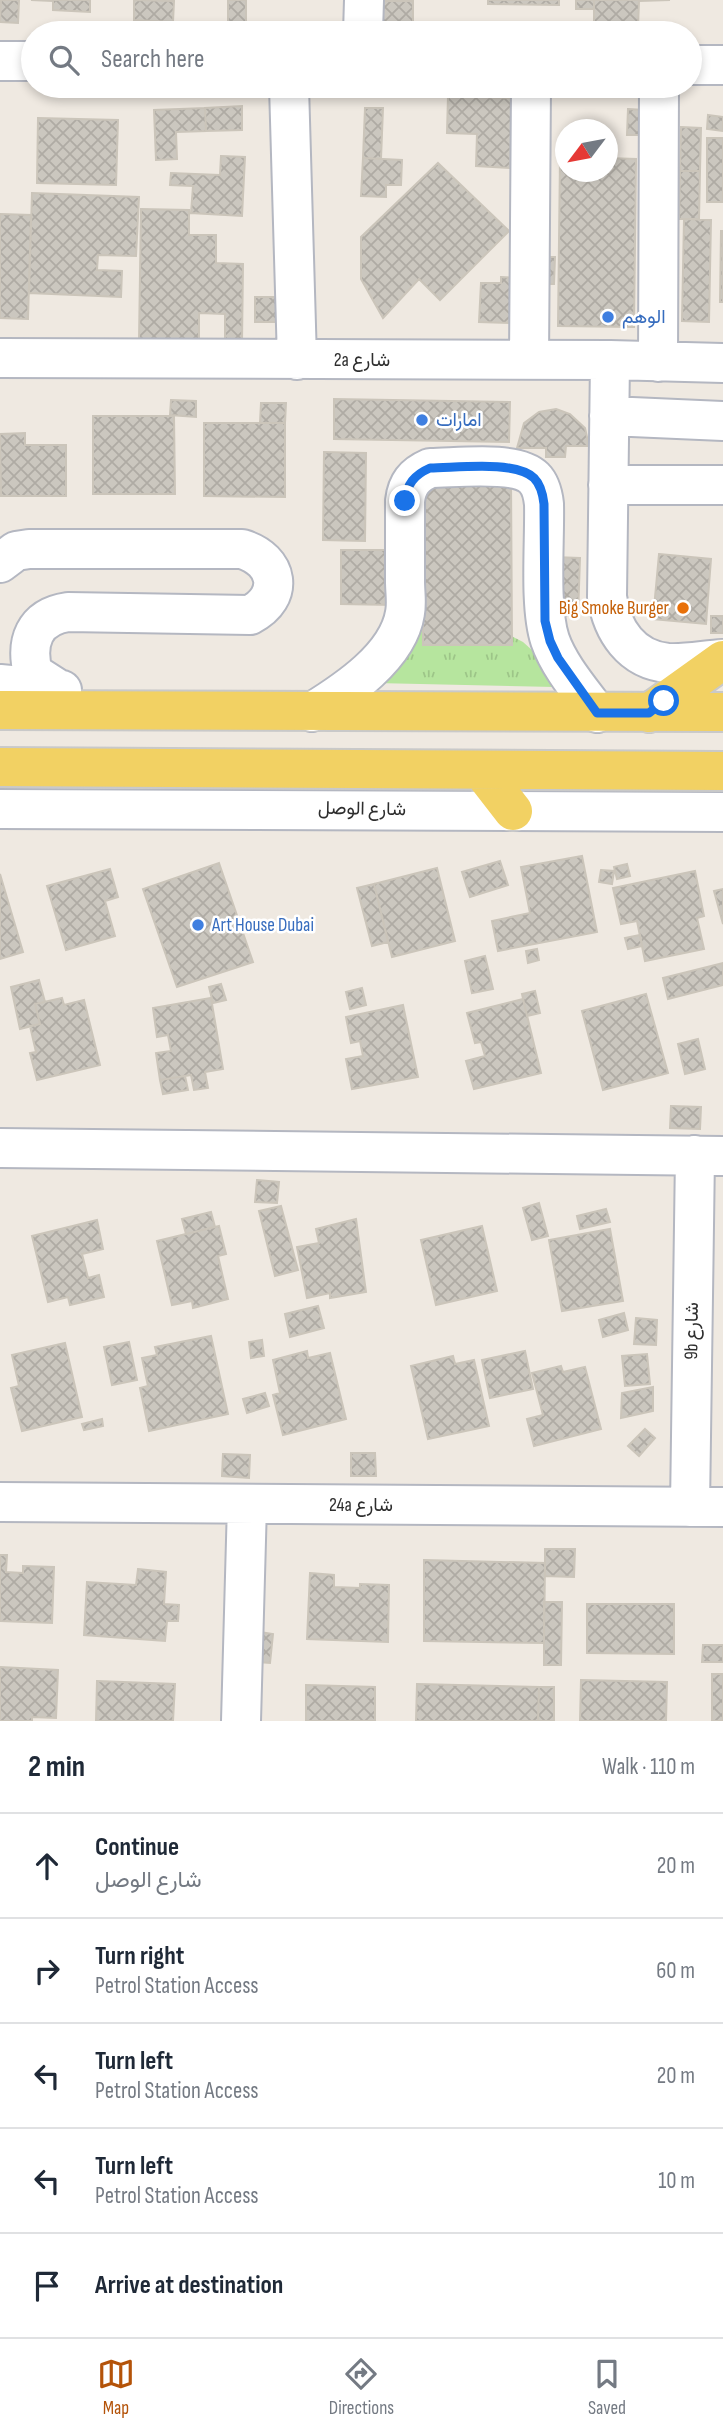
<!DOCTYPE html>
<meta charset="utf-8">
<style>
:root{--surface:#fff;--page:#f6f6f7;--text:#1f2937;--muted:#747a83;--line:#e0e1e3;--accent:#b45309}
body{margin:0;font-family:"Sofia Sans Condensed",Vazirmatn,sans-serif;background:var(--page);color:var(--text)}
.compass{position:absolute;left:555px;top:119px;width:63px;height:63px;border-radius:50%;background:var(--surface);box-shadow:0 4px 10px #0003;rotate:238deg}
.stop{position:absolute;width:21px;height:21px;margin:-16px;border:5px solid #1a73e8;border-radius:50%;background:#fff}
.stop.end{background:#1a73e8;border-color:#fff;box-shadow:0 2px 7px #0008}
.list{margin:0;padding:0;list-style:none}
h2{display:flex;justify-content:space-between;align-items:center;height:91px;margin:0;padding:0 28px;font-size:30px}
h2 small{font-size:23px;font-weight:400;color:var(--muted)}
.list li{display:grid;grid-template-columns:46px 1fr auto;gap:21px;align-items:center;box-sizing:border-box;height:105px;padding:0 28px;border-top:2px solid var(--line)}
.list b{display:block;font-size:26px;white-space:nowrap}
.list p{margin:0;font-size:23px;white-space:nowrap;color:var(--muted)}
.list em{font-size:23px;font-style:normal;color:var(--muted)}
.icon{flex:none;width:38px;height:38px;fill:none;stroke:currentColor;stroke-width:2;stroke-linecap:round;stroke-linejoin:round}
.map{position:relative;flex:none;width:723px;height:1721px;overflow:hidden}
.search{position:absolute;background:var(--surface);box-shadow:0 4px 10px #0003;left:21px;right:21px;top:21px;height:77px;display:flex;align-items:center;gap:18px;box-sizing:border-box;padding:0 24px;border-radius:38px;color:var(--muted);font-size:26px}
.sheet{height:616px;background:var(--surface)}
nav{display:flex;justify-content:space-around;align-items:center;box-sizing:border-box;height:98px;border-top:2px solid var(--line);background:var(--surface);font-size:19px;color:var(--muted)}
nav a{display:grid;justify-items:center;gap:4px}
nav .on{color:var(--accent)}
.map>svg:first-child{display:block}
.grass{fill:url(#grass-tufts)}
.building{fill:url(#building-cross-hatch);stroke:#cbc5ba;stroke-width:2}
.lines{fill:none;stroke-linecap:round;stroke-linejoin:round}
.minor-casing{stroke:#b4b7c1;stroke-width:42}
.major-casing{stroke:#c9c9c9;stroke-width:42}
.minor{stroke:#fff;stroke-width:38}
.major{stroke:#f2d163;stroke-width:38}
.route{stroke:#1a73e8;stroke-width:9}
.shop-dot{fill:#3f7fe0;stroke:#fff;stroke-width:2.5}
.food-dot{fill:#e8710a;stroke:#fff;stroke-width:2.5}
.labels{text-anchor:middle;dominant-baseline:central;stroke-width:5;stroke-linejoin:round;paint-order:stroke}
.shop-label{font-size:19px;fill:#366cbe;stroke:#fff;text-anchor:start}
.street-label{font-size:19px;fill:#2e2e2e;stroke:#fff}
.food-label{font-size:19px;fill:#c56008;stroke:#fff;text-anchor:end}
</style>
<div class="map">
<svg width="723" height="1721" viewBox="0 0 723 1721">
<defs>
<pattern id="grass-tufts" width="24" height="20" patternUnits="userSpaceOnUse" patternTransform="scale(1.75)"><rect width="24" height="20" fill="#b6e59e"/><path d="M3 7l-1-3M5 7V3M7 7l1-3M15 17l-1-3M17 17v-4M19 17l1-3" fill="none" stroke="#9dc588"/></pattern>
<pattern id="building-cross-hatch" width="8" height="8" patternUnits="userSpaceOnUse" patternTransform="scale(1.75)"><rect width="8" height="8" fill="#cbc7bf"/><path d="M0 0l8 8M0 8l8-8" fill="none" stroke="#afaba4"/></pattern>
</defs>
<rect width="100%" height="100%" fill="#efe9e1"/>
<path class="grass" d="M 425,626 L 492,626 L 523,642 L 542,659 L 555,687 L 375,683 L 398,640 Z"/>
<path class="building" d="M 1,0 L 19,0 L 18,23 L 0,22 Z
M 31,0 L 90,0 L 90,12 L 53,10 L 53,1 Z
M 134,0 L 174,1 L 173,22 L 134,20 Z
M 228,0 L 246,0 L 246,23 L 228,23 Z
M 488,0 L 559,0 L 559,5 L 488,4 Z
M 576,0 L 594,0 L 594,9 L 576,9 Z
M 594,0 L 670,0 L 639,1 L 638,28 L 594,27 Z
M 379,1 L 413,1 L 413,24 L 379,23 Z
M 448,96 L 512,98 L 510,168 L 476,166 L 477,134 L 447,133 Z
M 242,106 L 242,130 L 206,131 L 205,108 Z
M 205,108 L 206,131 L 176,132 L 177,159 L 156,160 L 154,110 Z
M 365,108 L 383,108 L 381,159 L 363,158 Z
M 628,109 L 644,110 L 644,135 L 627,135 Z
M 708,115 L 723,117 L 723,131 L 707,129 Z
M 38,118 L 118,120 L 116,185 L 37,183 Z
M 681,127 L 701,128 L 700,171 L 680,171 Z
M 707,138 L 723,138 L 723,202 L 707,202 Z
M 221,156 L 245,157 L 242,216 L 191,213 L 193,186 L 170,185 L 171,173 L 220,175 Z
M 363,158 L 402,160 L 401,185 L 386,185 L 386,197 L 361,196 Z
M 560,158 L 566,158 L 566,172 L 608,172 L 608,158 L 636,159 L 634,327 L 558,326 Z
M 438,163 L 509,231 L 440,300 L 419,279 L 383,318 L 361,279 L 361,237 Z
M 680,171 L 700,171 L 699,219 L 679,219 Z
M 32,193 L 139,197 L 136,256 L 98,255 L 97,270 L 122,271 L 121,297 L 29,293 Z
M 141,209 L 189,210 L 189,235 L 216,235 L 216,263 L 243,264 L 242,342 L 225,343 L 225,314 L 199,313 L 199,342 L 139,340 Z
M 0,214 L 31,215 L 28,319 L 0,318 Z
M 684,219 L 711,220 L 709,322 L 682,321 Z
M 721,231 L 723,231 L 723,302 L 720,302 Z
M 546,257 L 555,257 L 554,284 L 544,284 Z
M 501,277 L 516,278 L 514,323 L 479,322 L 481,283 L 501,283 Z
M 255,297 L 280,297 L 280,322 L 255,322 Z
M 334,399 L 510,402 L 509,442 L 334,439 Z
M 171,400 L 196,401 L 196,417 L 170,415 Z
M 261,403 L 286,403 L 285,423 L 260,423 Z
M 556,409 L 570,414 L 585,428 L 589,446 L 566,446 L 565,457 L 546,457 L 546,448 L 517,448 L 524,423 L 539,412 Z
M 93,416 L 174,416 L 175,494 L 93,494 Z
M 204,423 L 285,423 L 285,497 L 204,496 Z
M 25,433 L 25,445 L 66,445 L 66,496 L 1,496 L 0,434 Z
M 324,452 L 366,453 L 365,541 L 323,540 Z
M 422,478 L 511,478 L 512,645 L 423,645 Z
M 341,550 L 393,550 L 393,605 L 341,604 Z
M 659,554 L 711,559 L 706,624 L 653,619 Z
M 553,557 L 580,558 L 578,616 L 552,615 Z
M 711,616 L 723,616 L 723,633 L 711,633 Z
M 582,856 L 597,932 L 498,951 L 492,921 L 530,913 L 521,867 Z
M 500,861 L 508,885 L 470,897 L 462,872 Z
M 219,863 L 253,962 L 177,987 L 143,889 Z
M 627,864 L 630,876 L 617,879 L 614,867 Z
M 437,868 L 455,941 L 392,957 L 374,884 Z
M 110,869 L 118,897 L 105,901 L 115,936 L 66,950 L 47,886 Z
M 601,870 L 614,871 L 612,884 L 599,882 Z
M 695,871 L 704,916 L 697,918 L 704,949 L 645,961 L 637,921 L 621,924 L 613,888 Z
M 0,874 L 23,952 L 0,959 Z
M 374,884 L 388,942 L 372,946 L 357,888 Z
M 723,889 L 723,924 L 714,891 Z
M 640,935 L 642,946 L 628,949 L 625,938 Z
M 537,949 L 539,960 L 528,963 L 526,951 Z
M 485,956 L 493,989 L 472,993 L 465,961 Z
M 723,963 L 723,985 L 668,999 L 663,978 Z
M 39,980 L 45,1002 L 35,1004 L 40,1024 L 20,1029 L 11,987 Z
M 221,984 L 226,1000 L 213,1003 L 209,987 Z
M 362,988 L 366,1005 L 350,1009 L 346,992 Z
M 535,991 L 540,1013 L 527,1016 L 522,994 Z
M 646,994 L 668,1073 L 603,1090 L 582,1011 Z
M 62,998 L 64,1005 L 84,1000 L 100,1065 L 37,1080 L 30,1053 L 36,1052 L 30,1026 L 40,1024 L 35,1004 Z
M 211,998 L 223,1069 L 205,1072 L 208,1088 L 194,1090 L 191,1075 L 160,1080 L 156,1053 L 171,1051 L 168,1035 L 157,1037 L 153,1008 Z
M 523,999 L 541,1073 L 474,1089 L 466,1061 L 485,1056 L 481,1042 L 475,1043 L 467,1013 Z
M 403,1005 L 418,1077 L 352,1089 L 346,1059 L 363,1056 L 360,1041 L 351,1043 L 346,1017 Z
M 698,1039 L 705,1069 L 685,1074 L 678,1044 Z
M 185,1076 L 188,1090 L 163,1094 L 160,1080 Z
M 671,1106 L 701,1107 L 700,1129 L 670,1128 Z
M 257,1180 L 279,1182 L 277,1203 L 255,1202 Z
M 539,1203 L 548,1236 L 532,1240 L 523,1208 Z
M 281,1206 L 298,1270 L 275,1276 L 259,1211 Z
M 606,1209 L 610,1222 L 580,1229 L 577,1216 Z
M 211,1212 L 215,1227 L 186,1234 L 182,1219 Z
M 356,1219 L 366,1292 L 330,1298 L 330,1293 L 307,1298 L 297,1247 L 319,1243 L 316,1229 Z
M 97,1220 L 103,1249 L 82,1254 L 88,1278 L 99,1275 L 104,1297 L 70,1305 L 68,1297 L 48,1302 L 32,1236 Z
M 219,1226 L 226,1254 L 218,1256 L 228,1299 L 193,1308 L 192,1301 L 172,1305 L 157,1241 Z
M 482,1226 L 497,1291 L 436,1305 L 421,1240 Z
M 610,1229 L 623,1301 L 562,1311 L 549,1240 Z
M 318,1306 L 324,1328 L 290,1337 L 285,1314 Z
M 624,1313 L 628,1330 L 603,1337 L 599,1320 Z
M 636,1318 L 657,1320 L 656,1345 L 634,1344 Z
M 211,1336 L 228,1414 L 149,1431 L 140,1388 L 148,1386 L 142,1358 L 157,1355 L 155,1347 Z
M 262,1340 L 264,1356 L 251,1358 L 249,1342 Z
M 129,1342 L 137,1380 L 112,1385 L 104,1347 Z
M 65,1343 L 82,1417 L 22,1431 L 11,1388 L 19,1386 L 12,1355 Z
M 307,1351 L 308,1358 L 330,1353 L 346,1419 L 283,1435 L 273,1395 L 280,1393 L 273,1360 Z
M 525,1351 L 533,1389 L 490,1398 L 482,1360 Z
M 647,1354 L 650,1384 L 625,1386 L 622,1356 Z
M 453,1356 L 455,1364 L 474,1360 L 489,1426 L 428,1439 L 411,1366 Z
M 561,1366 L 563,1372 L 585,1367 L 601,1429 L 534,1446 L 527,1419 L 543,1415 L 532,1373 Z
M 653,1387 L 653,1411 L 621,1418 L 622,1393 Z
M 265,1393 L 269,1406 L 247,1413 L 243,1399 Z
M 102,1419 L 103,1426 L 84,1430 L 82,1424 Z
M 645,1429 L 655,1438 L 639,1456 L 628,1446 Z
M 351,1453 L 375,1453 L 376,1476 L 351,1476 Z
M 223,1454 L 250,1455 L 249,1478 L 222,1476 Z
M 545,1549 L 575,1549 L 574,1577 L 545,1576 Z
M 0,1555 L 7,1555 L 6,1572 L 23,1573 L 23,1566 L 54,1567 L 52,1623 L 0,1621 Z
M 424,1560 L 545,1563 L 544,1643 L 424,1641 Z
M 138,1569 L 166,1572 L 164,1604 L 179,1605 L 178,1621 L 167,1621 L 165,1641 L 84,1635 L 87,1582 L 136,1585 Z
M 310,1573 L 334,1575 L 334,1587 L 360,1588 L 360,1584 L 389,1585 L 388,1642 L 307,1639 Z
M 544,1602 L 562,1602 L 561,1665 L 544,1665 Z
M 587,1604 L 674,1604 L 674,1654 L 587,1653 Z
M 260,1632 L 273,1634 L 270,1663 L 258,1662 Z
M 703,1645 L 723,1645 L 723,1662 L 702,1662 Z
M 0,1667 L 58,1670 L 56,1718 L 32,1717 L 32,1721 L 0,1721 Z
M 712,1674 L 723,1674 L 723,1721 L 712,1721 Z
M 581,1680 L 667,1682 L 666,1721 L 580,1721 Z
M 97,1681 L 175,1684 L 173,1721 L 96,1721 Z
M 417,1684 L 539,1687 L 538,1721 L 416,1721 Z
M 306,1685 L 375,1687 L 375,1721 L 306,1721 Z
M 539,1687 L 554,1687 L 554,1721 L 538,1721 Z"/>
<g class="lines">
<g class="minor-casing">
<path id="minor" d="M 363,33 L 364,0
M 0,61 L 33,61
M 690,65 L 723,65
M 289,86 L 297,360
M 0,358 L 610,360 L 723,363
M 529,360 L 531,86
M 610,360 L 607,597 C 612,630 631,660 668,663 C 686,664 705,660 723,659
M 658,362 L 659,86
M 609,416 L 723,421
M 608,485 L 723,485
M 0,563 L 16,551 L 29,549 L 242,549 C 279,560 285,597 250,615 L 68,612 C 34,617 25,642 33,673 L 58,689
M 0,684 L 62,690
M 312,712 C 346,691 398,657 405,613 C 407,603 405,592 405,581 C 405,554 405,528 405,501 C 407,484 414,475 430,468 C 456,468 516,460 534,478 C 541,485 543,495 544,504 C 545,541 539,607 550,640 C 559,666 580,690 597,713
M 0,809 L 723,812
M 0,1148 L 723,1156
M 0,1502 L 723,1507
M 690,1507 L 695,1155
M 241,1721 L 247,1504"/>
</g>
<g class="major-casing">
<path id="major" d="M 0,710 L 723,712
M 649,713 L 723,660
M 0,767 L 723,771
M 482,771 L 513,811"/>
</g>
<use href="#minor" class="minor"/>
<use href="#major" class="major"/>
</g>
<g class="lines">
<path class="route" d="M 405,501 C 407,484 414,475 430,468 C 456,468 515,460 534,478 C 541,485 543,495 544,504 L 545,621 L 550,641 L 558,658 L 597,713 L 649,713 L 664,701"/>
</g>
<g class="shop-dot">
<circle cx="608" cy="317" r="7"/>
<circle cx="422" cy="420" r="7"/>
<circle cx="198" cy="925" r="7"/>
</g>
<circle class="food-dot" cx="683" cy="608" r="7"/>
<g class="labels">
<g class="shop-label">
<text x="622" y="317">الوهم</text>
<text x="436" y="420">امارات</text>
<text x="212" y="925">Art House Dubai</text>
</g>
<g class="street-label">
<text x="362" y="360">2a شارع</text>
<text transform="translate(362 809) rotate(1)">شارع الوصل</text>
<text transform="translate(692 1331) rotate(-89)">9b شارع</text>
<text x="361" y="1505">24a شارع</text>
</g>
<g class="food-label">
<text x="669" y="608">Big Smoke Burger</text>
</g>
</g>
</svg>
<svg class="compass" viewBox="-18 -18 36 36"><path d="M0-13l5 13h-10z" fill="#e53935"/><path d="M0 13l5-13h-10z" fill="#747a83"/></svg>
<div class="stop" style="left:664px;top:701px"></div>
<div class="stop end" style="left:405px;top:501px"></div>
<div class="search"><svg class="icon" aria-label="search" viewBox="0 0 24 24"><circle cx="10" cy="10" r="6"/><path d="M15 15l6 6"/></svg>Search here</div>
</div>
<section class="sheet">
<h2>2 min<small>Walk · 110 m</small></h2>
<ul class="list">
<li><svg class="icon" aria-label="ahead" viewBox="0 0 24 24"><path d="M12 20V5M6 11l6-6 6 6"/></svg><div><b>Continue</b><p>شارع الوصل</p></div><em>20 m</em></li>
<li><svg class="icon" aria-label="right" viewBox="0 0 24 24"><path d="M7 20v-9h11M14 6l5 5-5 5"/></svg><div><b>Turn right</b><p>Petrol Station Access</p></div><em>60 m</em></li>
<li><svg class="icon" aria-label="left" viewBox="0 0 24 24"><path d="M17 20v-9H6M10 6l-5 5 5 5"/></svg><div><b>Turn left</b><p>Petrol Station Access</p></div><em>20 m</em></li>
<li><svg class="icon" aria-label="left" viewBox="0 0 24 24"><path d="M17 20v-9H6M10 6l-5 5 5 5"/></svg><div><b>Turn left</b><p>Petrol Station Access</p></div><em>10 m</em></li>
<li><svg class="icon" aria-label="arrive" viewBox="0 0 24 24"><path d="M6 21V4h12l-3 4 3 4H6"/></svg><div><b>Arrive at destination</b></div></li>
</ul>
</section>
<nav>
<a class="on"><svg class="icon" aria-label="map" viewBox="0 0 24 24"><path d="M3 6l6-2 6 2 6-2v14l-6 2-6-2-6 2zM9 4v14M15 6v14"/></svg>Map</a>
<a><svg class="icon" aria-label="directions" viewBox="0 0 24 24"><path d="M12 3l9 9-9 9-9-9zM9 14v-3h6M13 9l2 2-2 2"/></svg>Directions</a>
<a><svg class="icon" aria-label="saved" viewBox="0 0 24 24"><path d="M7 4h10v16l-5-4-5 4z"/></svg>Saved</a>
</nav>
